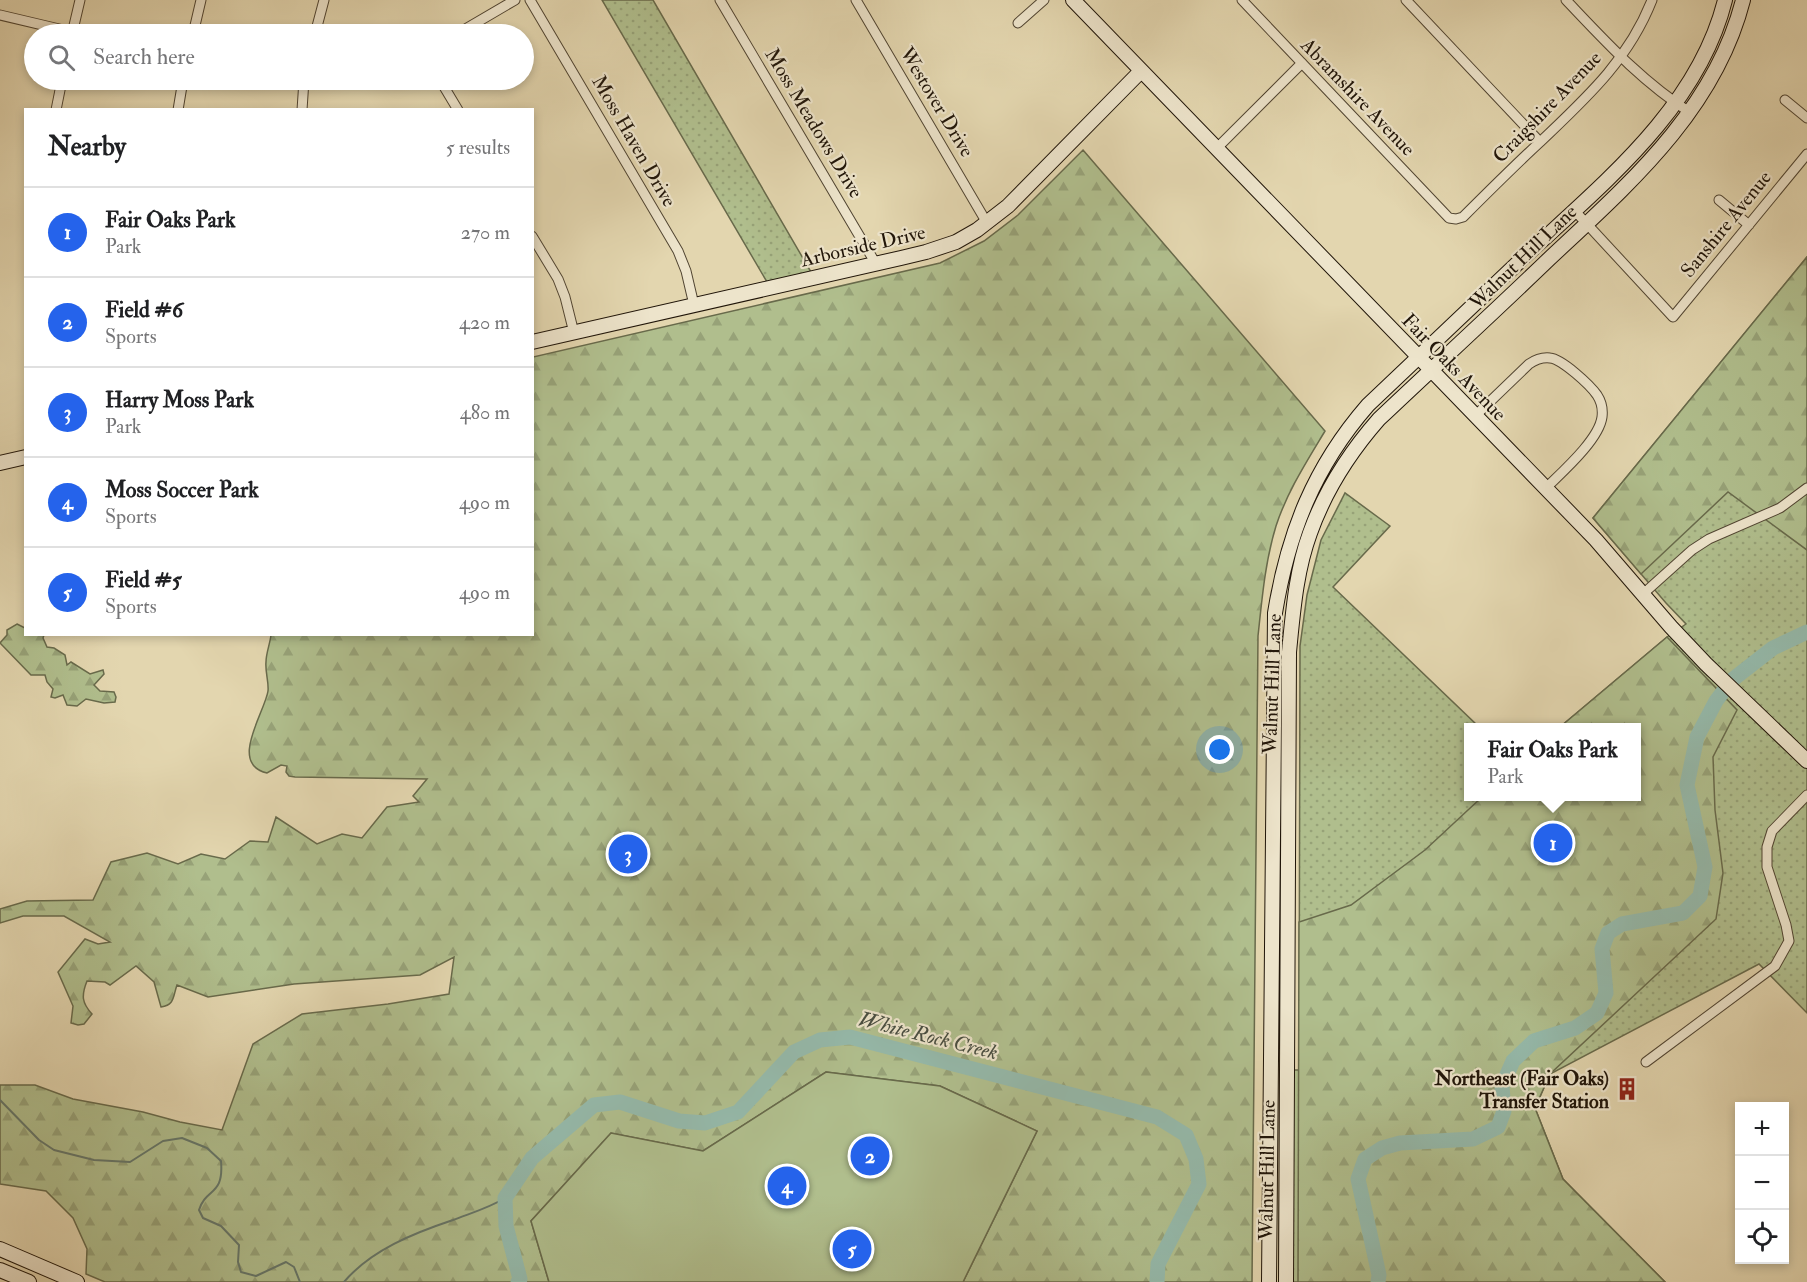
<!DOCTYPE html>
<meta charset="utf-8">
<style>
:root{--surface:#fff;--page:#f2f2f2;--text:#202124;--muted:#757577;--line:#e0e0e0;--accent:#2563eb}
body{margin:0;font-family:"IM FELL Double Pica",serif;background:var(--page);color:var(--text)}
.controls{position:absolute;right:18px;bottom:18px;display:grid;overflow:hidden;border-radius:0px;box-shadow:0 3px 9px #0003}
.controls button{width:54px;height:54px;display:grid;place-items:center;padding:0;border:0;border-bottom:2px solid var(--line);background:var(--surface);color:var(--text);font:30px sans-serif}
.you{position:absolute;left:1220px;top:750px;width:21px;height:21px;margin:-15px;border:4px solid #fff;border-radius:50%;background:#1a73e8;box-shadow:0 0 0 9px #1a73e833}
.badge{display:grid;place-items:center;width:39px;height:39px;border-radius:50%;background:var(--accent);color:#fff;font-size:20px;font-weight:700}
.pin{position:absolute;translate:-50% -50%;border:3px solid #fff;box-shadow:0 2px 6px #0006}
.popup{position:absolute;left:1464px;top:723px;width:177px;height:78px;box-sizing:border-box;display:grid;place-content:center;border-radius:0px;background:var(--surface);filter:drop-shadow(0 2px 4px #0005);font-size:20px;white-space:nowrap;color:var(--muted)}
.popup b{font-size:22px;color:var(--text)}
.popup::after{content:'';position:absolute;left:50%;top:100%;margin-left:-12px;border:12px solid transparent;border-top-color:var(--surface)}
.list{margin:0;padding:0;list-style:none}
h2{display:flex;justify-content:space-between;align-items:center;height:78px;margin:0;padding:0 24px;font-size:26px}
h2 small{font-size:20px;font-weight:400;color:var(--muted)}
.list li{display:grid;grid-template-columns:39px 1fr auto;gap:18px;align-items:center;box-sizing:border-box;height:90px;padding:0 24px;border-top:2px solid var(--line)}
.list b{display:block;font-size:22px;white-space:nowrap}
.list p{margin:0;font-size:20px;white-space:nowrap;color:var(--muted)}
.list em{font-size:20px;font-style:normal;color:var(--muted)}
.icon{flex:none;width:33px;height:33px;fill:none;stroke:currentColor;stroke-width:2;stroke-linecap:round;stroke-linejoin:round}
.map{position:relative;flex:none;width:1807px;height:1282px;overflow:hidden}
.search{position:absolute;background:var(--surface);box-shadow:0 3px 9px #0003;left:24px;top:24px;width:510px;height:66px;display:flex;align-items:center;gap:15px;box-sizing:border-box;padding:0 21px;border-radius:33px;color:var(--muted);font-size:22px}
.panel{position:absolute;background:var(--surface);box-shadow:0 3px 9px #0003;left:24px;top:108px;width:510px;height:528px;border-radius:0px}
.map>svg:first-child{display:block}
.grass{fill:url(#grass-dots);stroke:#686a4b;stroke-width:1.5}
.forest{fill:url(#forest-firs);stroke:#686a4b;stroke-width:1.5}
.garden{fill:#b0be8d;stroke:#686a4b;stroke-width:1.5}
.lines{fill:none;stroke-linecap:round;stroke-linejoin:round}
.stream{stroke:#66776a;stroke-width:2}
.river{stroke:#95b9aa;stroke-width:15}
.street-casing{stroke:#514532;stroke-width:11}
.secondary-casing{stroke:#201509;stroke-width:16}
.street{stroke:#ede4cb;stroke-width:9}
.secondary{stroke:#ede4cb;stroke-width:14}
.labels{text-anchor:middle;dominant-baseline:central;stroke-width:4.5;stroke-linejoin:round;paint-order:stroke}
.street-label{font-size:20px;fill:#201509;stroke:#ede4cb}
.poi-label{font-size:20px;font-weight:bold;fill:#201509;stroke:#ede4cb;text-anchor:end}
.water-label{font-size:21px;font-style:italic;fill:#494e41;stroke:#ede4cb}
</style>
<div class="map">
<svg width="1807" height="1282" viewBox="0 0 1807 1282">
<defs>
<pattern id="grass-dots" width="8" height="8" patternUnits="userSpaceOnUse" patternTransform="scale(1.5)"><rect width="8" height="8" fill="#b0be8d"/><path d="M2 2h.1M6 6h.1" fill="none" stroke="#97a278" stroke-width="1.8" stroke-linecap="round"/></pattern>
<pattern id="forest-firs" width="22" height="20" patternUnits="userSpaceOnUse" patternTransform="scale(1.5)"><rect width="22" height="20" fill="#b0be8d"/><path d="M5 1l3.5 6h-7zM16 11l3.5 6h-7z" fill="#97a278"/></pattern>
</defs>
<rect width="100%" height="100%" fill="#e3d6af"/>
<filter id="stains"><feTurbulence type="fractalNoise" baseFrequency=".00333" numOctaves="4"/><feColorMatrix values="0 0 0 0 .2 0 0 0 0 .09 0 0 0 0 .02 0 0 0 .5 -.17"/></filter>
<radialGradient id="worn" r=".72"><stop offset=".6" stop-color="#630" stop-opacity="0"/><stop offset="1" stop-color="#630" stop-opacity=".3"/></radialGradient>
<path class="grass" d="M 602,0 L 653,0 L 811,272 L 767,282 Z
M 1807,257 L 1807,1013 L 1759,964 L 1550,1074 L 1535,1108 L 1563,1179 L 1665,1282 L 1279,1282 L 1280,1070 L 1299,1070 L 1300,646 L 1307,595 L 1321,540 L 1345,493 L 1390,526 L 1333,587 L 1479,727 L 1469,728 L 1469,796 L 1637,796 L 1637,728 L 1560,727 L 1667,637 L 1686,624 L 1666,603 L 1593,518 Z"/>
<path class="forest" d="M 1083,150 L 1325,431 C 1307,461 1287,492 1276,526 C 1265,562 1262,599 1258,636 L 1252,1282 L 963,1282 L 1037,1131 L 940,1086 L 826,1072 L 703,1151 L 611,1133 L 531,1221 L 549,1282 L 105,1282 L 86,1274 L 87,1249 L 73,1218 L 46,1191 L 0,1184 L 0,1085 L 35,1085 L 73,1099 L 143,1112 L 180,1122 L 222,1130 L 253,1044 L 302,1014 L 388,1004 L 449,994 L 454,957 L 420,975 L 294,984 L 208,997 L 177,985 C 173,996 175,1005 161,1007 L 154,982 L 136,966 L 110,985 L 105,982 L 87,981 C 81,996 82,1003 92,1014 L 84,1024 L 78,1025 L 71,1023 L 73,1006 L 58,972 L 85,939 L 98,944 L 110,942 L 64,916 L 23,916 L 0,923 L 0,909 L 27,901 L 93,900 L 111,862 L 147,853 L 178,864 L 201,854 L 225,859 L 250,841 L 268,842 L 276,817 L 317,844 L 342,834 L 362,838 L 387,807 L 419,802 L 413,796 L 427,779 L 295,777 L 289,776 L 286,772 L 287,766 L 281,765 L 267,773 C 228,764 265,712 268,691 C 269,682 265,672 266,662 C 266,653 270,644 271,635 L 532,634 L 533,357 L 940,263 L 984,241 L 1018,215 Z
M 1807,257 L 1807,550 L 1728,492 L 1641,574 L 1593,518 Z
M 17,624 L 25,628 L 26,634 L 44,635 L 43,638 L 47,647 L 54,648 L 65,655 L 67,665 L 71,662 L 90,674 L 103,670 L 104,674 L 94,685 L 100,691 L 114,692 L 116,697 L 115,702 L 104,703 L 86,699 L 77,706 L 67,705 L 63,695 L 55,698 L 51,697 L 53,689 L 47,682 L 45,675 L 31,675 L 0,643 L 7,635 L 7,630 Z
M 1667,637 L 1737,710 L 1713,757 L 1715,810 L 1723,873 L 1716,919 L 1550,1074 L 1535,1108 L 1563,1179 L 1665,1282 L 1298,1282 L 1299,922 L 1351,905 L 1425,850 L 1482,797 L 1637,796 L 1637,728 L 1560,727 Z"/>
<path class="garden" d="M 826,1072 L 940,1086 L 1037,1131 L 963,1282 L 549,1282 L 531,1221 L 611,1133 L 703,1151 Z"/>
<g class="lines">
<path class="stream" d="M 0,1100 L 39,1140 L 54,1150 L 94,1160 L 130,1162 L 163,1141 L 182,1138 L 207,1148 L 221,1161 C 224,1197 206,1187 199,1210 L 203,1218 L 221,1226 L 239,1245 L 238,1262 L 241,1272 L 256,1276 L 286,1262 L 294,1267 L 300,1282
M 344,1282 C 371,1250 414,1233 453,1220 C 471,1213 489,1208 505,1198"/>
<path class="river" d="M 518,1282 L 520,1279 L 506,1226 L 505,1198 L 532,1158 L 594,1105 L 620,1102 L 679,1121 L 705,1123 L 738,1112 L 794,1052 L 820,1040 L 850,1037 L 1157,1117 L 1186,1135 L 1196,1159 L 1199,1184 L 1158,1264 L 1157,1282
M 1378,1282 L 1379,1275 L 1358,1179 L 1365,1159 L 1382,1148 L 1400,1143 L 1473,1139 L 1498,1127 L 1504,1111 L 1502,1086 L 1513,1061 L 1534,1041 L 1575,1028 L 1597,1013 L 1606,993 L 1602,949 L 1608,933 L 1622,924 L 1683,913 L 1700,896 L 1705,867 L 1687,785 L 1697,737 L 1716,701 L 1732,680 L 1773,648 L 1807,632"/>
<g class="street-casing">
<path id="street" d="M 530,0 L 678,251 L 686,271 L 694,305
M 720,0 L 876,264
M 856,0 L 987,223
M 1242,0 L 1449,218 L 1456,219 L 1463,217 C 1488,192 1513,167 1539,143 C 1585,99 1628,61 1652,0
M 1406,0 L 1540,142
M 1566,0 C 1605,41 1642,82 1691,113
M 0,15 L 72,32
M 1018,23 L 1044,0
M 72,34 L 80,0
M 193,34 L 201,0
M 315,34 L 324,0
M 457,34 L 515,0
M 440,80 L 458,110
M 1785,100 L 1807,118
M 56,110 L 62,80
M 178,110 L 183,80
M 302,110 L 304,80
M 1217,148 L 1302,63
M 1719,200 L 1749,225
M 1574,210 L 1673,317 L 1807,154
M 532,236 L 558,279 L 565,297 L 574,333
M 1475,416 L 1529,364 C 1535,360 1542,357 1550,358 C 1562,359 1590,385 1597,395 C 1601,401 1603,409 1602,417 C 1599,440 1561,473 1545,489
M 1643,594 L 1692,550 L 1709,539 L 1780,508 L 1807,488
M 1646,1062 L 1775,966 L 1789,941 L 1786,925 L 1767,867 L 1767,847 L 1772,831 L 1807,795"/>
</g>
<g class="secondary-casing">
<path id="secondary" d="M 1073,0 L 1596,540 L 1671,627 L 1706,664 L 1807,761
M 532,342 L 901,258 L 926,252 L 956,242 L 977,230 L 1008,206 L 1141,71
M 0,463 L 26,457
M 0,1249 L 77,1282
M 0,1270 L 29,1282
M 1269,1282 L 1275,613 C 1288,533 1314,467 1368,405 C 1420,356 1471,307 1523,258 C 1601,185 1698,109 1725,0
M 1286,1282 L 1289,652 C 1293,612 1296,571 1310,533 C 1325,491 1350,452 1379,419 C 1436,365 1493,313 1549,259 C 1629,184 1715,110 1743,0"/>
</g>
<use href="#street" class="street"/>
<use href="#secondary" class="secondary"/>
</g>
<defs>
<g id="building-bare" transform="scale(1.8)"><path d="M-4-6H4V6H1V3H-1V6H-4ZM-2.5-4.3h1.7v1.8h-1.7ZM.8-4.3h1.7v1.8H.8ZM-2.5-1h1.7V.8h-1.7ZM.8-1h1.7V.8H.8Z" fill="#8f2418" stroke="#ede4cb" stroke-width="2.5" paint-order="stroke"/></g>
</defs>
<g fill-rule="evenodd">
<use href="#building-bare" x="1627" y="1089"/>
</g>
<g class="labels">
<g class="street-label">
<text transform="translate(1358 97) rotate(46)">Abramshire Avenue</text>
<text transform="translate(937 102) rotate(59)">Westover Drive</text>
<text transform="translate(1547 107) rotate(-46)">Craigshire Avenue</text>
<text transform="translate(814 123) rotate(59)">Moss Meadows Drive</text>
<text transform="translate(634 141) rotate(60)">Moss Haven Drive</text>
<text transform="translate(1726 224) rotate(-51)">Sanshire Avenue</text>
<text transform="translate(863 246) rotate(-13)">Arborside Drive</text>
<text transform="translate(1523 257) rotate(-44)">Walnut Hill Lane</text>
<text transform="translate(1454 367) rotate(46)">Fair Oaks Avenue</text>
<text transform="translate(1272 684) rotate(-88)">Walnut Hill Lane</text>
<text transform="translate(1267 1170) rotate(-89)">Walnut Hill Lane</text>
</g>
<g class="poi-label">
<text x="1609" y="1078">Northeast (Fair Oaks)<tspan x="1609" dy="23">Transfer Station</tspan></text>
</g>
<g class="water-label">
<text transform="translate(928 1036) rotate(14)">White Rock Creek</text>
</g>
</g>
<rect width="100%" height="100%" filter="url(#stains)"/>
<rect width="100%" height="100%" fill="url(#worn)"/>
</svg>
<div class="controls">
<button>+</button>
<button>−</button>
<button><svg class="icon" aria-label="locate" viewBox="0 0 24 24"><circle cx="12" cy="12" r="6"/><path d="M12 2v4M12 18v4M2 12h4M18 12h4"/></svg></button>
</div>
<div class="you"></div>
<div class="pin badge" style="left:1553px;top:843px">1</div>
<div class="popup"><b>Fair Oaks Park</b>Park</div>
<div class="pin badge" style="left:870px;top:1156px">2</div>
<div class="pin badge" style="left:628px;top:854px">3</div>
<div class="pin badge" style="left:787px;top:1186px">4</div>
<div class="pin badge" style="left:852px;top:1249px">5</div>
<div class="search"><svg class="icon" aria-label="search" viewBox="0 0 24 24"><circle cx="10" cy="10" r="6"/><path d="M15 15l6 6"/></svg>Search here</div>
<section class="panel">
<h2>Nearby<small>5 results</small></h2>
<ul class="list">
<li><span class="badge">1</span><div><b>Fair Oaks Park</b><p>Park</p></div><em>270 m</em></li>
<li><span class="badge">2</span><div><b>Field #6</b><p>Sports</p></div><em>420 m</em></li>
<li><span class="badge">3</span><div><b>Harry Moss Park</b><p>Park</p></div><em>480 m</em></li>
<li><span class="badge">4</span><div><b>Moss Soccer Park</b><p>Sports</p></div><em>490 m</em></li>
<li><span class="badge">5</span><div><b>Field #5</b><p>Sports</p></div><em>490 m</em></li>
</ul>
</section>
</div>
